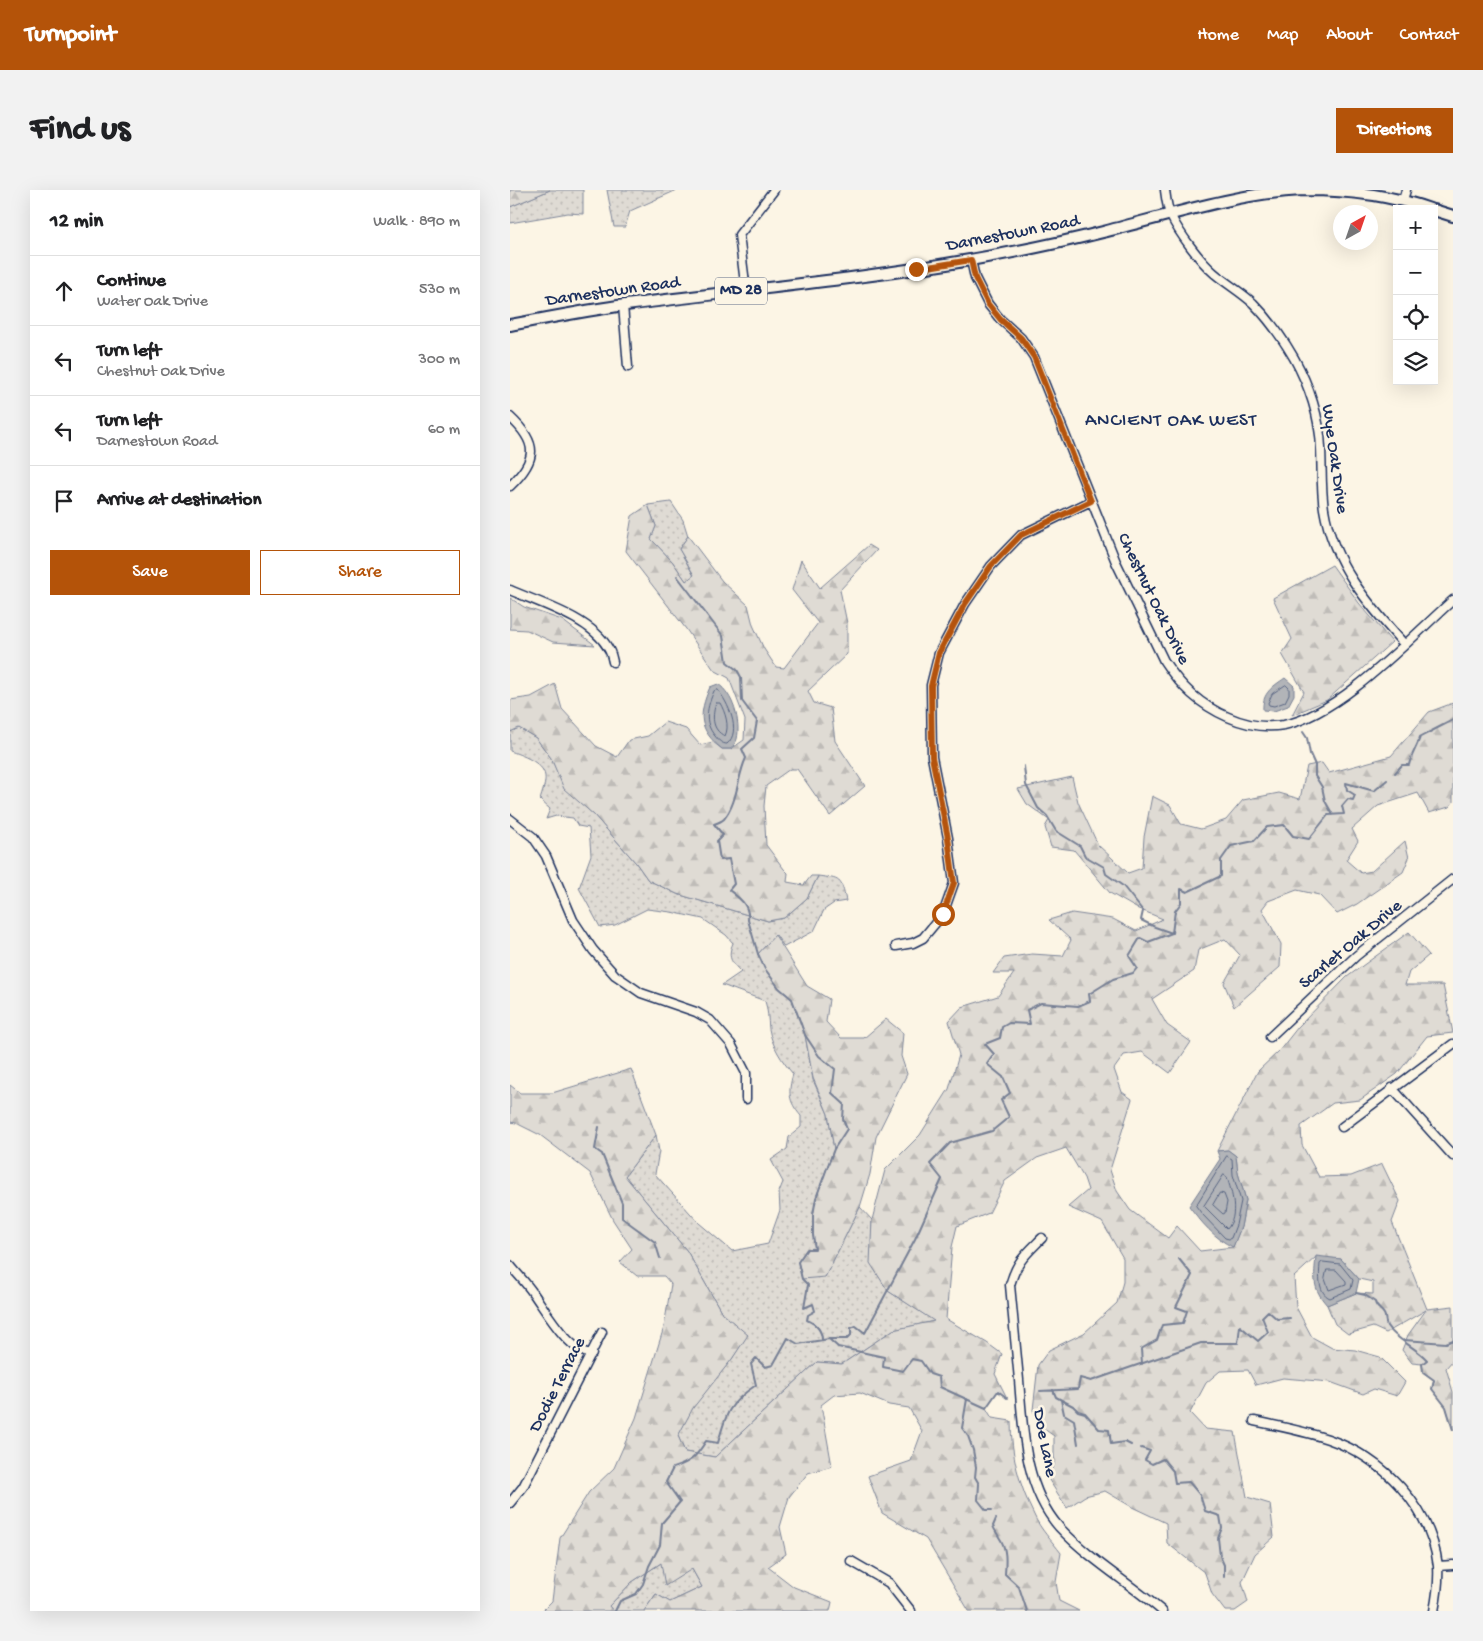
<!DOCTYPE html>
<meta charset="utf-8">
<style>
:root{--surface:#fff;--page:#f2f2f2;--text:#202124;--muted:#757577;--line:#e0e0e0;--accent:#b45309}
body{margin:0;font-family:"Gochi Hand",sans-serif;background:var(--page);color:var(--text)}
.controls{position:absolute;right:15px;top:15px;display:grid;overflow:hidden;border-radius:0px;box-shadow:0 5px 20px #0002}
.controls button{width:45px;height:45px;display:grid;place-items:center;padding:0;border:0;border-bottom:1px solid var(--line);background:var(--surface);color:var(--text);font:25px sans-serif}
.compass{position:absolute;left:823px;top:15px;width:45px;height:45px;border-radius:50%;background:var(--surface);box-shadow:0 5px 20px #0002;rotate:40deg}
.stop{position:absolute;width:15px;height:15px;margin:-11px;border:4px solid #b45309;border-radius:50%;background:#fff}
.stop.end{background:#b45309;border-color:#fff;box-shadow:0 1px 5px #0008}
.list{margin:0;padding:0;list-style:none}
h2{display:flex;justify-content:space-between;align-items:center;height:65px;margin:0;padding:0 20px;font-size:21px}
h2 small{font-size:16px;font-weight:400;color:var(--muted)}
.list li{display:grid;grid-template-columns:32px 1fr auto;gap:15px;align-items:center;box-sizing:border-box;height:70px;padding:0 20px;border-top:1px solid var(--line)}
.list b{display:block;font-size:19px;white-space:nowrap}
.list p{margin:0;font-size:16px;white-space:nowrap;color:var(--muted)}
.list em{font-size:16px;font-style:normal;color:var(--muted)}
.actions{display:flex;gap:10px;padding:15px 20px}
.actions a{flex:1;padding:11px 0;border:1px solid var(--accent);border-radius:0px;text-align:center;font-size:18px;color:var(--accent)}
.actions .main{background:var(--accent);color:#fff}
.icon{flex:none;width:28px;height:28px;fill:none;stroke:currentColor;stroke-width:2;stroke-linecap:round;stroke-linejoin:round}
.map{position:relative;flex:none;width:943px;height:1421px;overflow:hidden;border-radius:0px}
header{display:flex;align-items:center;gap:30px;box-sizing:border-box;height:70px;padding:0 25px;background:var(--accent);color:#fff}
header strong{font-size:24px}
nav{display:flex;gap:28px;margin-inline-start:auto;font-size:18px}
.intro{display:flex;align-items:center;justify-content:space-between;box-sizing:border-box;height:120px;padding:0 30px}
h1{margin:0;font-size:35px}
.button{padding:12px 22px;border-radius:0px;background:var(--accent);color:#fff;font-size:18px;font-weight:700}
main{display:flex;gap:30px;padding:0 30px}
aside{flex:1;background:var(--surface);border-radius:0px;box-shadow:0 5px 20px #0002}
.map>svg:first-child{display:block}
.grass{fill:url(#grass-dots);stroke:#7d8599}
.forest{fill:url(#forest-firs);stroke:#7d8599}
.water{fill:#b2b4b8;stroke:#767f94}
.lines{fill:none;stroke-linecap:round;stroke-linejoin:round}
.shore{stroke:#576482;stroke-width:1}
.stream{stroke:#767f94;stroke-width:2}
.minor-casing{stroke:#1b2f5e;stroke-width:11}
.major-casing{stroke:#1b2f5e;stroke-width:14}
.minor{stroke:#fcf5e5;stroke-width:8}
.major{stroke:#fcf5e5;stroke-width:10}
.route{stroke:#b45309;stroke-width:6}
.labels{text-anchor:middle;dominant-baseline:central;stroke-width:5;stroke-linejoin:round;paint-order:stroke}
.shield{fill:#fcf5e5;stroke:#5e6a86;stroke-width:1}
.shield-label{font-size:16px;font-weight:bold;fill:#1b2f5e}
.street-label{font-size:18px;fill:#1b2f5e;stroke:#fcf5e5}
.neighbourhood-label{font-size:19px;letter-spacing:1px;fill:#1b2f5e;stroke:#fcf5e5}
</style>
<header>
<strong>Turnpoint</strong>
<nav><a>Home</a><a>Map</a><a>About</a><a>Contact</a></nav>
</header>
<div class="intro"><h1>Find us</h1><a class="button">Directions</a></div>
<main>
<aside>
<h2>12 min<small>Walk · 890 m</small></h2>
<ul class="list">
<li><svg class="icon" aria-label="ahead" viewBox="0 0 24 24"><path d="M12 20V5M6 11l6-6 6 6"/></svg><div><b>Continue</b><p>Water Oak Drive</p></div><em>530 m</em></li>
<li><svg class="icon" aria-label="left" viewBox="0 0 24 24"><path d="M17 20v-9H6M10 6l-5 5 5 5"/></svg><div><b>Turn left</b><p>Chestnut Oak Drive</p></div><em>300 m</em></li>
<li><svg class="icon" aria-label="left" viewBox="0 0 24 24"><path d="M17 20v-9H6M10 6l-5 5 5 5"/></svg><div><b>Turn left</b><p>Darnestown Road</p></div><em>60 m</em></li>
<li><svg class="icon" aria-label="arrive" viewBox="0 0 24 24"><path d="M6 21V4h12l-3 4 3 4H6"/></svg><div><b>Arrive at destination</b></div></li>
</ul>
<div class="actions"><a class="main">Save</a><a>Share</a></div>
</aside>
<div class="map">
<svg width="943" height="1421" viewBox="0 0 943 1421">
<defs>
<pattern id="grass-dots" width="8" height="8" patternUnits="userSpaceOnUse" patternTransform="scale(1.25)"><rect width="8" height="8" fill="#dfdbd4"/><path d="M2 2h.1M6 6h.1" fill="none" stroke="#bfbcb8" stroke-width="1.8" stroke-linecap="round"/></pattern>
<pattern id="forest-firs" width="22" height="20" patternUnits="userSpaceOnUse" patternTransform="scale(1.25)"><rect width="22" height="20" fill="#dfdbd4"/><path d="M5 1l3.5 6h-7zM16 11l3.5 6h-7z" fill="#bfbcb8"/></pattern>
</defs>
<rect width="100%" height="100%" fill="#fcf5e5"/>
<filter id="ink" filterUnits="userSpaceOnUse"><feTurbulence type="fractalNoise" baseFrequency=".02" numOctaves="2"/><feDisplacementMap in="SourceGraphic" scale="10" xChannelSelector="R" yChannelSelector="G"/><feConvolveMatrix kernelMatrix="1 2 1 2 8 2 1 2 1" color-interpolation-filters="sRGB"/></filter>
<g filter="url(#ink)">
<path class="grass" d="M 40,0 L 73,0 L 73,24 L 58,23 L 0,33 L 0,17 Z
M 97,0 L 167,0 L 120,21 L 115,37 L 104,37 Z
M 161,312 L 173,330 L 178,346 L 169,359 L 184,386 L 176,391 L 162,371 L 141,349 L 146,336 L 138,315 Z
M 9,538 L 26,548 L 41,568 L 55,599 L 84,625 L 126,673 L 138,690 L 167,704 L 258,731 L 274,728 L 297,708 L 308,686 C 331,689 331,688 336,711 L 324,713 L 314,720 L 304,741 L 274,757 L 266,745 L 248,764 L 255,779 L 269,798 L 282,809 L 295,845 L 303,890 L 318,924 L 324,959 L 306,1008 L 303,1045 L 305,1059 L 315,1087 L 350,1017 L 362,1030 L 361,1073 L 378,1101 L 425,1131 L 383,1140 L 332,1174 L 307,1172 L 205,1267 L 175,1262 L 168,1246 L 182,1218 L 222,1169 L 237,1145 L 212,1123 L 177,1061 L 115,986 L 146,945 L 149,961 L 145,984 L 189,1033 L 222,1061 L 258,1054 L 270,1020 L 269,1002 L 273,992 L 261,970 L 277,959 L 279,947 L 291,937 L 291,926 C 278,911 278,902 283,884 C 272,871 262,856 259,839 C 258,829 258,820 255,811 L 212,795 L 231,782 C 221,772 217,767 223,753 L 216,745 L 193,729 L 161,722 L 137,719 L 105,735 L 90,737 L 69,698 L 81,665 L 79,638 L 68,636 L 63,628 L 46,626 L 36,629 L 40,619 L 30,610 C 32,603 36,593 35,586 C 33,572 11,565 0,561 L 0,542 Z
M 151,1373 L 182,1379 L 192,1397 L 160,1412 L 146,1404 L 134,1421 L 103,1421 L 99,1416 L 122,1392 Z"/>
<path class="forest" d="M 0,0 L 40,0 L 0,17 Z
M 138,315 L 146,336 L 141,349 L 162,371 L 176,391 L 184,385 L 169,359 L 178,346 L 212,391 L 238,415 L 243,435 L 254,459 L 266,477 L 274,478 L 308,433 L 282,400 L 291,370 L 310,398 L 359,355 L 367,360 L 330,400 L 337,433 L 337,464 L 298,501 L 304,513 L 321,518 L 325,551 L 355,596 L 320,626 L 287,579 L 280,579 L 256,596 L 254,616 L 256,655 L 274,679 L 278,683 L 277,692 L 294,695 L 301,686 L 308,686 L 297,708 L 274,728 L 258,731 L 167,704 L 138,690 L 126,673 L 84,625 L 54,599 L 41,568 L 26,548 L 9,538 L 0,542 L 0,510 L 21,507 L 45,494 L 52,519 L 86,556 L 107,567 L 119,550 L 138,546 L 155,532 L 176,539 L 190,555 L 203,552 L 212,559 L 221,559 L 234,550 L 235,530 L 219,488 L 204,480 L 176,439 L 116,361 L 122,326 Z
M 822,375 L 849,413 L 882,452 L 817,510 L 782,525 L 794,502 L 772,464 L 782,449 L 763,408 Z
M 0,408 L 14,417 L 52,430 L 85,455 L 43,452 L 17,440 L 0,439 Z
M 943,513 L 943,612 L 939,617 L 919,623 L 908,603 L 868,616 L 842,639 L 848,651 L 836,670 L 851,683 L 862,681 L 895,651 L 899,668 L 893,682 L 847,714 L 827,724 L 809,705 L 787,700 L 758,711 L 752,719 L 771,754 L 770,777 L 724,817 L 714,793 L 730,765 L 715,749 L 688,760 L 684,781 L 642,809 L 657,835 L 681,852 L 660,883 L 632,862 L 614,865 L 604,879 L 612,902 L 622,909 L 600,980 L 607,1001 L 620,1020 L 658,1048 L 667,1036 L 690,1061 L 723,1057 L 731,1037 L 736,1010 L 728,983 L 726,966 L 718,960 L 707,961 L 748,881 L 769,861 L 788,837 L 837,787 L 899,742 L 919,765 L 899,782 L 895,795 L 933,795 L 943,843 L 917,846 L 887,884 L 850,910 L 823,913 L 791,936 L 792,955 L 809,987 L 841,986 L 872,974 L 890,1011 L 882,1032 L 917,1119 L 943,1116 L 943,1170 L 936,1178 L 943,1202 L 943,1240 L 936,1217 L 922,1199 L 924,1190 L 913,1182 L 912,1174 L 902,1173 L 892,1160 L 898,1145 L 916,1120 L 876,1143 L 863,1137 L 838,1144 L 825,1134 L 817,1115 L 846,1103 L 863,1104 L 863,1092 L 849,1089 L 831,1069 L 806,1067 L 784,1087 L 786,1117 L 802,1147 L 822,1158 L 845,1160 L 870,1167 L 895,1192 L 887,1206 L 864,1199 L 853,1204 L 820,1192 L 773,1188 L 746,1195 L 738,1180 L 710,1181 L 696,1193 L 680,1223 L 695,1239 L 725,1242 L 737,1307 L 760,1314 L 764,1347 L 745,1364 L 732,1392 L 738,1412 L 725,1421 L 715,1421 L 702,1404 L 695,1383 L 657,1353 L 656,1333 L 622,1317 L 595,1301 L 575,1306 L 557,1318 L 537,1287 L 544,1275 L 544,1246 L 530,1236 L 523,1220 L 528,1175 L 539,1160 L 574,1143 L 607,1113 L 613,1092 L 613,1068 L 592,1032 L 558,1017 L 578,1000 L 574,988 L 556,958 L 527,968 L 495,991 L 479,1023 L 447,1036 L 442,1057 L 436,1129 L 477,1153 L 492,1164 L 485,1184 L 497,1208 L 488,1201 L 476,1218 L 482,1228 L 501,1231 C 501,1264 509,1295 524,1325 C 530,1339 542,1351 551,1363 L 546,1392 L 549,1411 L 569,1421 L 459,1421 L 416,1349 L 372,1323 L 358,1286 L 401,1271 L 412,1241 L 399,1218 L 379,1215 L 350,1203 L 324,1205 L 311,1215 L 322,1276 L 298,1283 L 279,1307 L 270,1337 L 276,1364 L 258,1377 L 284,1397 L 322,1412 L 320,1421 L 134,1421 L 146,1404 L 160,1412 L 192,1397 L 182,1379 L 155,1396 L 151,1373 L 122,1392 L 99,1416 L 103,1421 L 32,1421 L 42,1411 L 50,1348 L 79,1302 L 104,1278 L 126,1228 L 154,1137 L 161,1094 L 154,1086 L 127,1086 L 110,1072 L 122,1059 L 103,1030 L 80,983 L 30,945 L 6,933 L 0,932 L 0,895 L 10,903 L 42,903 L 121,879 L 146,945 L 115,986 L 177,1061 L 212,1123 L 238,1145 L 222,1169 L 183,1218 L 168,1246 L 175,1262 L 205,1267 L 307,1172 L 332,1174 L 383,1140 L 424,1131 L 378,1101 L 360,1073 L 362,1030 L 375,980 L 410,945 L 439,899 L 449,865 L 439,831 L 452,817 L 488,806 L 504,783 L 483,783 L 494,768 L 522,764 L 553,766 L 561,750 L 539,730 L 562,723 L 603,729 L 626,741 L 653,729 L 626,718 L 600,703 L 564,660 L 541,657 L 535,637 L 539,630 L 517,614 L 508,599 L 562,587 L 568,612 L 588,655 L 618,683 L 632,678 L 634,647 L 642,606 L 660,615 L 671,634 L 691,639 L 716,630 L 733,610 L 769,603 L 790,609 L 797,576 L 812,573 L 819,583 L 881,566 L 919,522 Z
M 265,745 L 297,796 L 319,809 L 316,832 L 331,848 L 354,848 L 376,829 L 393,843 L 391,866 L 397,884 L 366,947 L 360,984 L 350,1017 L 315,1087 L 292,1089 L 288,1072 L 297,1059 L 305,1058 L 303,1045 L 303,1025 L 306,1008 L 324,959 L 318,924 L 303,888 L 295,845 L 282,809 L 269,798 L 255,779 L 248,764 Z"/>
<path class="water" d="M 775,488 L 784,496 L 784,505 L 778,516 L 764,521 L 753,520 C 752,503 762,497 775,488 Z
M 208,494 C 223,504 231,531 227,549 C 226,553 223,556 221,559 L 212,559 C 188,539 188,525 200,497 Z
M 718,960 L 726,966 L 728,983 L 736,1010 L 731,1037 L 723,1057 C 705,1049 691,1032 679,1016 L 710,969 L 707,961 Z
M 806,1066 L 831,1069 L 849,1089 L 846,1103 L 817,1115 C 802,1098 804,1088 806,1066 Z"/>
<g class="lines">
<path class="shore" d="M 776,495 L 779,498 L 779,504 L 775,512 L 764,516 L 759,515 L 758,513 L 762,504 Z
M 208,500 C 218,513 232,541 217,554 C 212,554 208,550 205,546 C 193,532 197,517 204,501 Z
M 206,513 L 210,513 C 215,522 220,536 215,546 C 201,540 202,525 206,513 Z
M 717,966 L 722,969 L 723,985 L 731,1011 L 726,1035 L 721,1048 L 719,1049 L 715,1048 L 692,1024 L 686,1016 Z
M 714,985 L 717,987 C 722,1003 729,1025 717,1039 L 694,1016 Z
M 710,1003 L 714,1004 L 717,1012 L 715,1023 L 713,1024 L 703,1015 Z
M 813,1072 L 830,1074 L 843,1090 L 841,1099 L 820,1108 C 808,1103 809,1086 810,1074 Z
M 817,1080 L 826,1080 L 836,1091 L 836,1094 L 819,1100 L 815,1089 Z"/>
<path class="stream" d="M 167,386 L 213,446 L 217,472 L 227,480 L 231,487 L 232,511 L 247,531 L 244,548 L 232,559 L 236,568 C 227,587 228,612 214,629 C 212,631 207,633 204,634 L 213,645 L 207,651 L 210,670 L 219,669 L 224,694 L 219,700 C 229,708 240,715 238,730 L 248,764 L 255,779 L 269,798 L 282,809 L 295,845 L 309,866 L 325,879 L 322,903 L 334,914 L 333,929 L 337,939 L 324,959 L 306,1008 L 303,1025 L 303,1045 L 305,1059 L 297,1059 L 288,1072 L 292,1089 L 298,1095 L 294,1118 L 303,1114 L 305,1121 L 298,1125 L 297,1130 C 306,1134 312,1140 312,1150
M 793,542 L 797,548 L 800,564 L 805,575 L 805,586 L 812,597 L 815,611 L 823,625
M 514,576 L 516,595 L 528,618 L 537,626 L 546,641 L 570,656 L 575,666 L 594,677 L 596,684 L 613,696 L 633,721 L 631,730 L 645,737 L 662,743
M 885,583 L 892,575 L 899,575 C 901,565 907,557 910,547 L 943,530
M 89,937 L 85,959 L 92,964 L 112,1013 L 112,1028 L 145,1052 L 150,1068
M 846,1103 L 855,1105 L 865,1112 C 866,1118 871,1119 874,1124 C 876,1127 875,1132 877,1136 C 885,1149 907,1158 917,1170 L 912,1174 L 913,1182 L 924,1190 L 922,1199 L 936,1217 L 943,1240
M 319,1149 L 337,1149 L 341,1145 L 341,1138 L 346,1136 L 355,1143 L 405,1049 L 432,989 L 420,974 L 440,953 L 482,941 L 499,927 L 491,910 L 500,903 L 493,887 L 477,874 L 484,864 L 475,854 L 490,848 L 492,837 L 499,833 L 520,834 L 517,820 L 531,813 L 568,816 L 580,811 L 579,804 L 603,789 L 623,783 L 627,778 L 619,766 L 630,748 L 638,752 L 662,743 L 665,721 L 671,713 L 671,699 L 677,702 L 711,686 L 711,670 L 721,656 L 744,651 L 757,637 L 774,635 L 783,646 L 799,649 L 818,625 L 834,624 L 832,616 L 838,609 L 843,610 L 845,605 L 837,600 L 836,593 L 864,601 L 877,590
M 894,1150 L 936,1153 L 943,1150
M 632,1174 L 631,1159 L 647,1150 L 652,1135 L 673,1133 L 677,1121 L 666,1117 L 682,1085 L 669,1069
M 543,1200 L 546,1207 L 563,1216 L 568,1221 L 575,1223 L 589,1239 L 599,1240 L 601,1254 L 615,1252 L 621,1255
M 530,1201 L 568,1199 L 570,1188 L 581,1191 L 691,1153 L 728,1153 L 730,1136 L 748,1151 L 758,1142 L 752,1127 L 758,1121 L 767,1129 L 780,1128
M 457,1209 L 452,1238 L 458,1246 L 463,1260 L 466,1277 L 465,1287 L 469,1294 L 468,1310 L 476,1320 L 482,1320
M 551,1210 L 554,1224 L 564,1230 L 568,1254
M 631,1258 L 640,1261 L 635,1270 L 642,1274 L 653,1269 L 663,1281 L 665,1293 L 679,1292 L 690,1305 L 695,1321 L 710,1326 L 712,1338 L 708,1348 L 710,1366 L 714,1375 L 714,1387
M 486,1329 L 483,1336 C 485,1341 487,1343 489,1347 C 497,1358 496,1371 495,1384 L 509,1397 L 517,1421
M 105,1421 L 110,1411 L 126,1404 L 133,1394 L 139,1376 L 150,1355 L 152,1333 L 170,1312 L 156,1292 L 163,1278 C 181,1272 186,1267 196,1251 L 208,1253 C 216,1223 219,1213 246,1195 L 241,1174 L 246,1168 L 255,1177 L 263,1175 L 278,1148 L 288,1154 L 319,1149 L 328,1157 L 374,1167 L 373,1177 L 393,1181 L 402,1169 L 411,1171 L 420,1184 L 429,1187 L 430,1197 L 476,1218 L 488,1201 L 497,1208"/>
<g class="minor-casing">
<path id="minor" d="M 655,0 C 656,8 657,18 661,26 C 669,43 690,71 704,83 C 717,94 731,102 743,113 C 759,129 773,149 784,168 C 799,195 810,228 811,258 C 812,279 811,299 814,319 C 823,374 858,414 894,454
M 893,10 L 896,0
M 461,70 L 465,88 L 478,114 L 490,129 L 511,148 L 524,167 L 606,372 L 654,471 C 671,497 690,515 718,527 C 736,535 755,538 774,535 C 831,524 900,448 943,410
M 236,101 L 229,45 L 264,0
M 113,115 L 118,177
M 0,227 C 28,253 28,269 0,296
M 0,400 C 29,413 81,428 98,458 C 101,462 102,468 103,472
M 0,629 L 23,647 L 36,666 L 63,730 L 83,760 L 105,785 L 131,803 L 186,822 L 200,830 L 221,854 L 236,883 L 236,909
M 386,756 L 403,753 L 413,748 L 433,724 L 444,693 L 438,648 L 422,567 L 421,495 L 429,463 L 455,414 L 481,376 L 511,345 L 581,311
M 760,847 L 846,766 L 943,689
M 882,898 L 943,966
M 832,937 L 943,854
M 532,1048 C 515,1065 507,1071 500,1095 C 503,1127 506,1158 509,1190 C 513,1239 514,1297 549,1337 C 580,1370 618,1392 652,1421
M 0,1075 C 8,1085 16,1093 23,1103 C 36,1121 59,1162 82,1164
M 744,1231 C 769,1236 794,1241 818,1249 C 873,1268 921,1317 928,1376 C 929,1391 927,1406 924,1421
M 0,1313 L 13,1297 L 92,1142
M 341,1371 L 379,1393 L 401,1421
M 928,1376 L 943,1375"/>
</g>
<g class="major-casing">
<path id="major" d="M 924,20 L 943,26
M 0,135 C 38,128 77,120 116,115 C 230,100 346,90 460,70 C 505,62 550,53 593,42 C 656,26 731,2 795,0 C 838,0 880,5 920,19"/>
</g>
<use href="#minor" class="minor"/>
<use href="#major" class="major"/>
</g>
</g>
<g class="lines" filter="url(#ink)">
<path class="route" d="M 406,79 L 461,70 L 465,88 L 478,114 L 490,129 L 511,148 L 524,167 L 581,311 L 511,345 L 481,376 L 455,414 L 429,463 L 421,496 L 422,567 L 438,648 L 444,693 L 433,724"/>
</g>
<g class="labels">
<rect class="shield" x="205" y="87.5" width="52" height="27" rx="4"/>
<g class="shield-label">
<text x="231" y="101">MD 28</text>
</g>
<g class="street-label">
<text transform="translate(503 44) rotate(-11)">Darnestown Road</text>
<text transform="translate(103 102) rotate(-8)">Darnestown Road</text>
<text transform="translate(824 269) rotate(82)">Wye Oak Drive</text>
<text transform="translate(643 409) rotate(64)">Chestnut Oak Drive</text>
<text transform="translate(841 755) rotate(-40)">Scarlet Oak Drive</text>
<text transform="translate(48 1195) rotate(-63)">Dodie Terrace</text>
<text transform="translate(534 1253) rotate(79)">Doe Lane</text>
</g>
<g class="neighbourhood-label">
<text x="661" y="231">ANCIENT OAK WEST</text>
</g>
</g>
</svg>
<div class="controls">
<button>+</button>
<button>−</button>
<button><svg class="icon" aria-label="locate" viewBox="0 0 24 24"><circle cx="12" cy="12" r="6"/><path d="M12 2v4M12 18v4M2 12h4M18 12h4"/></svg></button>
<button><svg class="icon" aria-label="layers" viewBox="0 0 24 24"><path d="M12 4l9 5-9 5-9-5zM3 14l9 5 9-5"/></svg></button>
</div>
<svg class="compass" viewBox="-18 -18 36 36"><path d="M0-13l5 13h-10z" fill="#e53935"/><path d="M0 13l5-13h-10z" fill="#757577"/></svg>
<div class="stop" style="left:433px;top:724px"></div>
<div class="stop end" style="left:406px;top:79px"></div>
</div>
</main>
